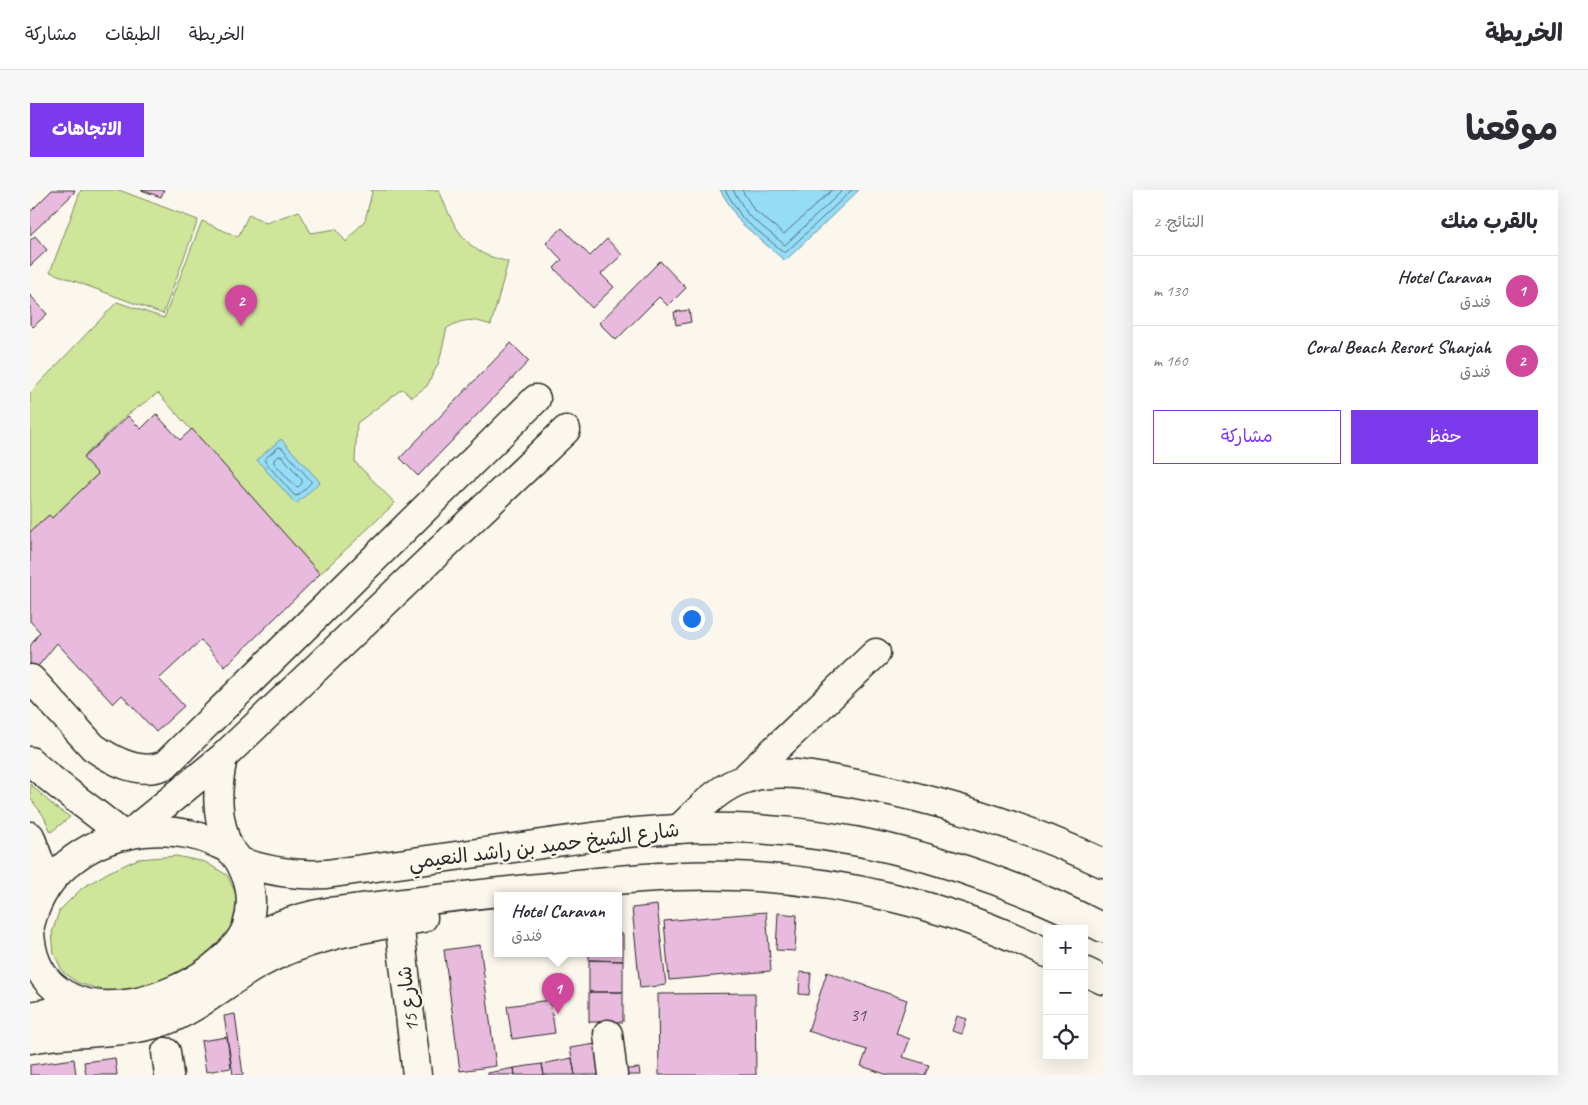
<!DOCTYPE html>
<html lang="ar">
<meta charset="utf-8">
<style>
:root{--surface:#fff;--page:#f7f7f7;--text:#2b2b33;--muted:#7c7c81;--line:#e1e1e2;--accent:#7c3aed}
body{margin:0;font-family:Caveat,"Playpen Sans Arabic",sans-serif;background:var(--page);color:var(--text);direction:rtl}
.controls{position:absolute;right:15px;bottom:15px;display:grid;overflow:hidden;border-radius:0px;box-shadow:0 5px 20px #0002}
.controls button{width:45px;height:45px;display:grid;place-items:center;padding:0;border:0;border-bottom:1px solid var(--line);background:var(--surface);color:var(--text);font:25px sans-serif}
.you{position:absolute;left:661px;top:428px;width:18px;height:18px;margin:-12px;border:4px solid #fff;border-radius:50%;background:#1a73e8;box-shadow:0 0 0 8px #1a73e833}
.badge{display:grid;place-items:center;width:32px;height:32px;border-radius:50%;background:var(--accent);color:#fff;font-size:16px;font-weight:700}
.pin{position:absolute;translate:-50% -41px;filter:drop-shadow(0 1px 2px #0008)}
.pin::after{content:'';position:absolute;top:26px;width:18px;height:15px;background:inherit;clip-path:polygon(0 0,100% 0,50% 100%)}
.popup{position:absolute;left:464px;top:702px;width:128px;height:65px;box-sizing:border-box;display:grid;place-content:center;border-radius:0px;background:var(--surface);filter:drop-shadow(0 1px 4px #0005);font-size:16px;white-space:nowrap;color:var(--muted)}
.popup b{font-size:19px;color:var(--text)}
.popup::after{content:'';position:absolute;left:50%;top:100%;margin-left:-10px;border:10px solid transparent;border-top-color:var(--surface)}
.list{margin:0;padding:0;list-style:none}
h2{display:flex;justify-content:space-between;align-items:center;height:65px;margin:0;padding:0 20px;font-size:21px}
h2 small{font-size:16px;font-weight:400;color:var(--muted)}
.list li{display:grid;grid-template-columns:32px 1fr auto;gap:15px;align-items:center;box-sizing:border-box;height:70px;padding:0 20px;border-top:1px solid var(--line)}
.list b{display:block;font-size:19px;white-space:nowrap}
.list p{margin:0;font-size:16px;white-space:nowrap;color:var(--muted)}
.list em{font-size:16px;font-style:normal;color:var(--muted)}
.actions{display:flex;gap:10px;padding:15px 20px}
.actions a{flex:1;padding:11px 0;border:1px solid var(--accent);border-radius:0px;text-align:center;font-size:18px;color:var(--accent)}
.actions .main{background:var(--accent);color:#fff}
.icon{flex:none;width:28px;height:28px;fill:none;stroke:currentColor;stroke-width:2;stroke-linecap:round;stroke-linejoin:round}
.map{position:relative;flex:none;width:1073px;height:885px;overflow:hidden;direction:ltr;border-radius:0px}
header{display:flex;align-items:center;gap:30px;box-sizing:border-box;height:70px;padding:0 25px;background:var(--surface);border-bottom:1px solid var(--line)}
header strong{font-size:24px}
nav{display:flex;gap:28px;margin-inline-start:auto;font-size:18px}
.intro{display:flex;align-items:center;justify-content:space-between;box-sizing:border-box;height:120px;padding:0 30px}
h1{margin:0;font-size:35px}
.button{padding:12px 22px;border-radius:0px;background:var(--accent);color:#fff;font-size:18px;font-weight:700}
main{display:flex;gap:30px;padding:0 30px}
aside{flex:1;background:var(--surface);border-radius:0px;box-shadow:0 5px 20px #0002}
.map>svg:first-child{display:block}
.green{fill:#cee59a;stroke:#7c8862}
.water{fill:#95dcf7;stroke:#6b95a5}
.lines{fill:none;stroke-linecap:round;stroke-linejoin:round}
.shore{stroke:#55727d;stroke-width:1}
.building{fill:#e8badd;stroke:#2b2b2b}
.minor-casing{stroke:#2b2b2b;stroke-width:31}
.major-casing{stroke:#2b2b2b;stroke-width:31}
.minor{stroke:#fbf7ec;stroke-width:28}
.major{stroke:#fbf7ec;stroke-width:28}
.labels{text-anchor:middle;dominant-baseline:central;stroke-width:4.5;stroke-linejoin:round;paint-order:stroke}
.number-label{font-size:18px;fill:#5a4f58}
.street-label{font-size:20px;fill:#2b2b2b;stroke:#fbf7ec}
</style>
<header>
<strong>الخريطة</strong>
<nav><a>الخريطة</a><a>الطبقات</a><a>مشاركة</a></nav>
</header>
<div class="intro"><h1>موقعنا</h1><a class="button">الاتجاهات</a></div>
<main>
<aside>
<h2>بالقرب منك<small>النتائج: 2</small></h2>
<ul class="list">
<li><span class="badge" style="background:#d1479c">1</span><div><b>Hotel Caravan</b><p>فندق</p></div><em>130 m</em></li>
<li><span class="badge" style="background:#d1479c">2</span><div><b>Coral Beach Resort Sharjah</b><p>فندق</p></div><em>160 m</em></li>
</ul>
<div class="actions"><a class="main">حفظ</a><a>مشاركة</a></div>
</aside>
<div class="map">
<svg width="1073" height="885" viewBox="0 0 1073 885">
<rect width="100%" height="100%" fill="#fbf7ec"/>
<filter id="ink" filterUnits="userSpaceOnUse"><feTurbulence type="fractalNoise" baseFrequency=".02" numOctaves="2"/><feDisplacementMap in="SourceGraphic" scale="10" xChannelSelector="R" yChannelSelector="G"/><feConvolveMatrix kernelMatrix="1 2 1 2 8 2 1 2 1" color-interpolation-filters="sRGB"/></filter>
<g filter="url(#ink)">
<path class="green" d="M 51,0 L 89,0 L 168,30 L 133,124 L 20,82 Z
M 341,0 L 409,0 C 419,25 428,49 452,63 C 459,67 470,69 478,72 L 461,135 C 442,129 435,128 417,138 L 409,172 L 397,196 L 382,207 L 372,199 L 327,233 L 325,272 L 365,313 L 290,384 L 128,203 L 97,225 L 53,267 L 68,284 L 22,328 L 19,325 L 0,342 L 0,203 L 87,112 L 134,128 L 172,31 L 208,47 L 219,24 L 236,33 L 269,21 L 281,43 L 306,39 L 316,52 L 335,30 L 342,3 Z
M 0,594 L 25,617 L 40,627 L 21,642 L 13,625 L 0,608 Z
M 146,666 L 175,672 L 197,685 L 208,708 L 208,730 L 202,745 L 161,782 L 101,802 L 73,800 L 48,793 L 33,782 L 24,764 L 22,743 L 29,721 L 52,698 L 79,682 L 108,669 Z"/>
<path class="water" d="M 690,0 L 829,0 L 755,71 L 710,32 Z
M 251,249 L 290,292 L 266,314 L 227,270 Z"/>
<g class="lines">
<path class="shore" d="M 695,0 L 713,29 L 755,63 L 822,0
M 703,0 L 718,25 L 755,55 L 813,0
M 712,0 L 724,20 L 754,44 L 802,0
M 249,257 L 252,258 L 281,291 L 281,293 L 267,306 L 264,305 L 235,272 L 235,269 Z
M 249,266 L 252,266 L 272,290 L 272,293 L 268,297 L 265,296 L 244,273 L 244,270 Z"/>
</g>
<path class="building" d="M 22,0 L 45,0 L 43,4 L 0,45 L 0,22 Z
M 111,0 L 134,0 L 131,7 Z
M 532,38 L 560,66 L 577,49 L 592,65 L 571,84 L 584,97 L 562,118 L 524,78 L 532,70 L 516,53 Z
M 5,46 L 17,60 L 0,76 L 0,50 Z
M 630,71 L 656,98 L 638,116 L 629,107 L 586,150 L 569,133 Z
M 0,105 L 17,124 L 3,137 L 0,134 Z
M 659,120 L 661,132 L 646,135 L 644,122 Z
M 481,153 L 499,171 L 388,286 L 370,268 Z
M 126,224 L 150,250 L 162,239 L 290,384 L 195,477 L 171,450 L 129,489 L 154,516 L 126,542 L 92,505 L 83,514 L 27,453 L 10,474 L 0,482 L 0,456 L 10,442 L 0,431 L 0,342 L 19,325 L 22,328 L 68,284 L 53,268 L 98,226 L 111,239 Z
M 627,715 L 636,795 L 610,798 L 602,718 Z
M 736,722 L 741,781 L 639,790 L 634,731 Z
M 748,723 L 767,725 L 765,761 L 746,760 Z
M 588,744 L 593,744 L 593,771 L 559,770 L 559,763 L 588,763 Z
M 450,755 L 466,876 L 430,881 L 414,760 Z
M 559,770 L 593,771 L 593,802 L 559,802 Z
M 770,782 L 781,783 L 779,805 L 769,804 Z
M 797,782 L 877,810 L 866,844 L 880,849 L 873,867 L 899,875 L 895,885 L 858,885 L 831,876 L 837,860 L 778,841 Z
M 559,802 L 593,802 L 593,832 L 559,832 Z
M 725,803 L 726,885 L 629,885 L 628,804 Z
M 520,810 L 525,843 L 482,849 L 477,816 Z
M 205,824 L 213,885 L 203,885 L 194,826 Z
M 927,826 L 937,829 L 932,844 L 922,841 Z
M 197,847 L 201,878 L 176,882 L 171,851 Z
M 572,853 L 578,885 L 545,885 L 540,858 Z
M 85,868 L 87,885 L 56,885 L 54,872 Z
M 542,868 L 545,885 L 514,885 L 512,874 Z
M 44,869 L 46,885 L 0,885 L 0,875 Z
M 512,874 L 514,885 L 485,885 L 484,878 Z
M 484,878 L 485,885 L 458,885 L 458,883 Z
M 609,878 L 610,885 L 590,885 L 589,880 Z"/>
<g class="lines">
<g class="minor-casing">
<path id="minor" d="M 1,489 L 63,557 C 83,571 110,586 135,575 L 506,209
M 193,567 C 186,601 186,627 199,659
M 714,589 L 846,463
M 649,639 C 669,620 688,597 715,589 C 748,578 783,586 816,592 C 904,608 992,635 1073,673
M 101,644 L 110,635 L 193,567 L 536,240
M 369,732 L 387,885
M 578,844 L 583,885
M 136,862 L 139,885"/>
</g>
<g class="major-casing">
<path id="major" d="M 0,571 C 29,598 63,620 94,646
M 0,646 L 10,673 L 11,704
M 210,672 C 240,681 265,686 296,684 C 363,675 431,665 498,656 C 567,646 636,636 705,638 C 835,642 958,679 1073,738
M 0,735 C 7,707 21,685 45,668 C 84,639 142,633 186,653 C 190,655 196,656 199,659 C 206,665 211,673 214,681 C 222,698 223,717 217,736 C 211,754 195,768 181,779 C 140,809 66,834 23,796 C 7,782 1,763 0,742
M 205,756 C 236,740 263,728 298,722 C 372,713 445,704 519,697 C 580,690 642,684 704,686 C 808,689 923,716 1017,763
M 1054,781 L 1073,790
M 0,826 L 62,815
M 0,849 C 43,840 89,846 132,832 C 169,819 196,792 229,774 C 280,745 337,738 393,728"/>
</g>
<use href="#minor" class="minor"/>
<use href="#major" class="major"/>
</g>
</g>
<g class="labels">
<g class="number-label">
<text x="828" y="825">31</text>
</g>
<g class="street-label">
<text transform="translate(514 656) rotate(-7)">شارع الشيخ حميد بن راشد النعيمي</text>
<text transform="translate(378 809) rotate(-97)">شارع 15</text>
</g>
</g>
</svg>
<div class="controls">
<button>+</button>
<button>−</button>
<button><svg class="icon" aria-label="locate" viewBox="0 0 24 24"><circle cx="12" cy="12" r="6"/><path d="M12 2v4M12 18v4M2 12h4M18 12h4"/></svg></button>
</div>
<div class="you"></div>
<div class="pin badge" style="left:528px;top:824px;background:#d1479c">1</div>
<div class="popup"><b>Hotel Caravan</b>فندق</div>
<div class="pin badge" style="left:211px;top:136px;background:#d1479c">2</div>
</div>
</main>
